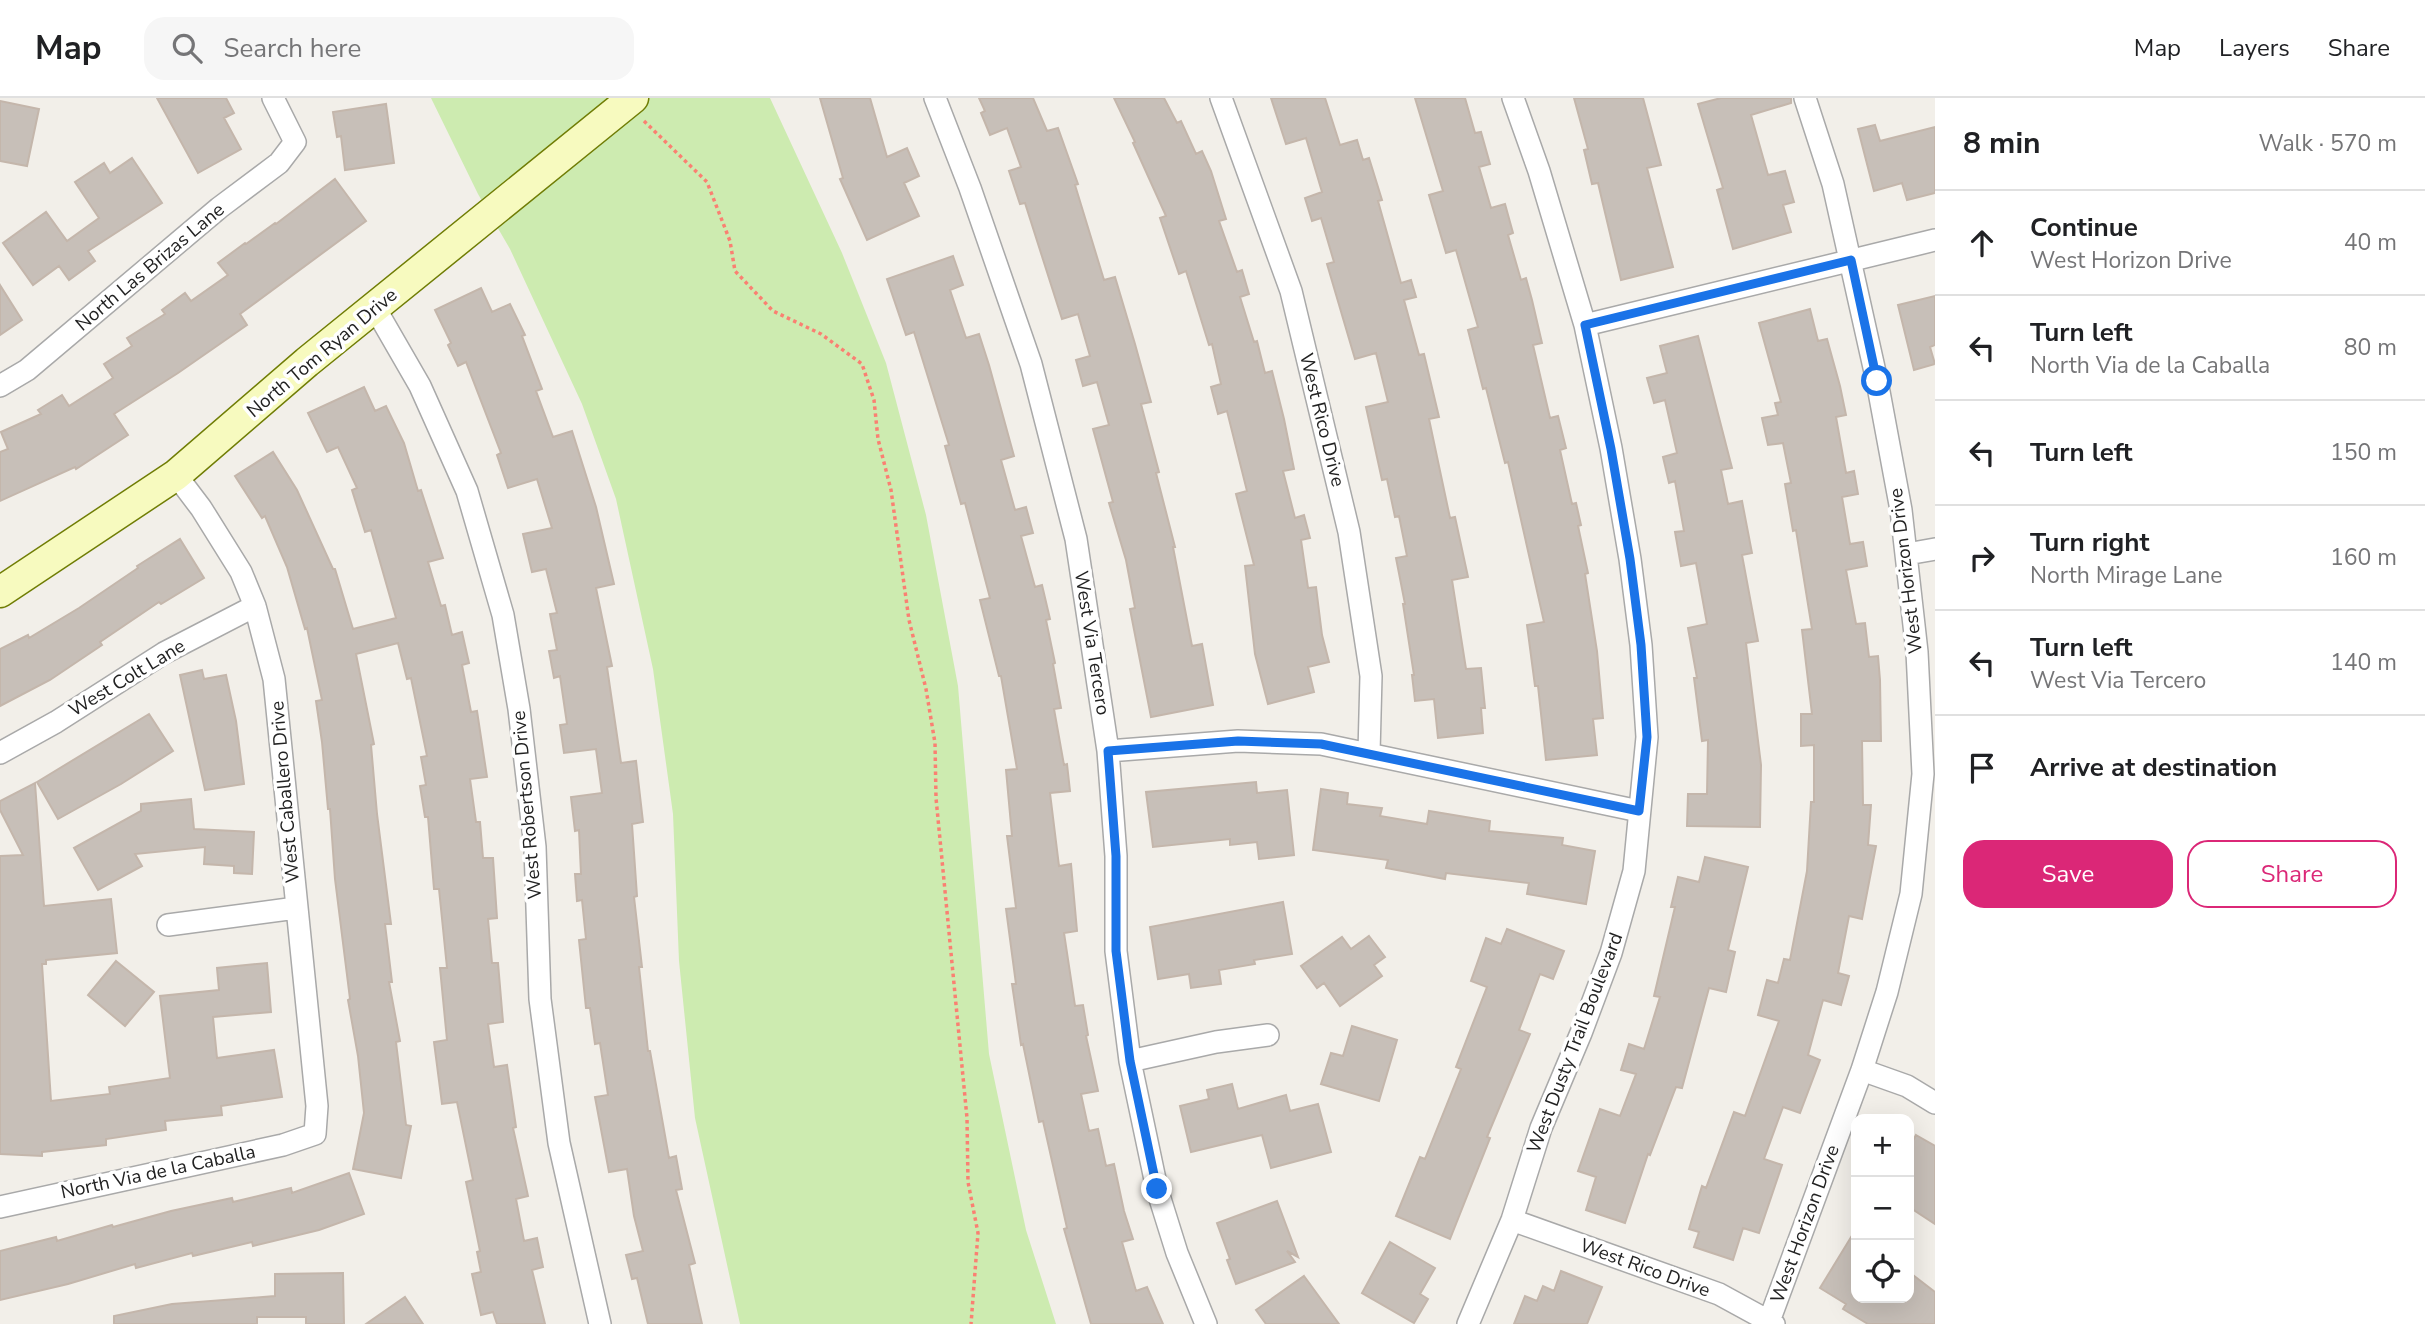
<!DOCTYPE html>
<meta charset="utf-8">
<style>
:root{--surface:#fff;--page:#f6f6f6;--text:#202124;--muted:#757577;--line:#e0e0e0;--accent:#db2777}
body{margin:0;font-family:"Nunito Sans",sans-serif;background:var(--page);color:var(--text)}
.controls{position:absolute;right:21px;bottom:21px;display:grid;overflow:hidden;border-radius:14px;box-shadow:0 7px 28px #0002}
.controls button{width:63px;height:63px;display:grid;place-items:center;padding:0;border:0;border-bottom:2px solid var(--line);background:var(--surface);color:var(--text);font:35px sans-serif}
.stop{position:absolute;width:21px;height:21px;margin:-16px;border:5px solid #1a73e8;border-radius:50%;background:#fff}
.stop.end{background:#1a73e8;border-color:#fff;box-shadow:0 2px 7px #0008}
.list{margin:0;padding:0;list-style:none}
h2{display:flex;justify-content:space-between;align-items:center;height:91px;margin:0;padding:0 28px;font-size:30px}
h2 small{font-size:23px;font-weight:400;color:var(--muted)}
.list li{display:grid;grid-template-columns:46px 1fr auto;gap:21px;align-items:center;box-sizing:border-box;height:105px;padding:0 28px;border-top:2px solid var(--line)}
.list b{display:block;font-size:26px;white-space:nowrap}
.list p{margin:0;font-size:23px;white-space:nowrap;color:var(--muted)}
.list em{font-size:23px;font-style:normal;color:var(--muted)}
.actions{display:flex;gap:14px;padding:21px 28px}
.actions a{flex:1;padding:16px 0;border:2px solid var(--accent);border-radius:21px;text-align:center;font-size:24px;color:var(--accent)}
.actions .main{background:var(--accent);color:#fff}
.icon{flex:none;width:38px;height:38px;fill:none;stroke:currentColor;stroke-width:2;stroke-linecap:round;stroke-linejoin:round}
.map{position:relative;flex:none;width:1935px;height:1226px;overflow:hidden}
header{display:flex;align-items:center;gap:42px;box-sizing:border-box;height:98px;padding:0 35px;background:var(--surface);border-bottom:2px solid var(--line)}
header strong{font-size:33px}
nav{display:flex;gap:38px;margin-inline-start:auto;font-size:24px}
.search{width:490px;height:63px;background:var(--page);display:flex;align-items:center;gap:18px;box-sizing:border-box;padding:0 24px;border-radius:21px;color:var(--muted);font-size:26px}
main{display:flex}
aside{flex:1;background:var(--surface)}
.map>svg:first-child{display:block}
.grass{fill:#cdebb0}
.building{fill:#c7bfb8;stroke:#c4b6ab;stroke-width:2}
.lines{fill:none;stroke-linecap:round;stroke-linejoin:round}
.street-casing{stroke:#a9a9a9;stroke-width:24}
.secondary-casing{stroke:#707d05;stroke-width:33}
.path{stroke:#fa8072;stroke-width:3.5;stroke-dasharray:3.5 3.5;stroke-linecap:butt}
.street{stroke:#fff;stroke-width:21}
.secondary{stroke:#f7fabf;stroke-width:30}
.route{stroke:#1a73e8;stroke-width:9}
.labels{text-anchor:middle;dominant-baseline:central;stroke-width:7;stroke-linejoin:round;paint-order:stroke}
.street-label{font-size:19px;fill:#222;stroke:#fff}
</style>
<header>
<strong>Map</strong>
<div class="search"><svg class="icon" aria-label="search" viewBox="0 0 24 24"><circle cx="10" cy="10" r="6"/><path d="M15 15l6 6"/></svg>Search here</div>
<nav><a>Map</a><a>Layers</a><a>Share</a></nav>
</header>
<main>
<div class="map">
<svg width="1935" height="1226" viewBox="0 0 1935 1226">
<rect width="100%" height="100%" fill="#f2efe9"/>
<path class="grass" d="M 431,0 L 770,0 L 842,155 L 886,265 L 926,417 L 958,588 L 989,956 L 1026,1132 L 1056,1226 L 740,1226 L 695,1020 L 679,863 L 673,716 L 653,571 L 616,401 L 582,306 L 549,235 L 510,151 L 478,96 Z"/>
<path class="building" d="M 157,0 L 226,0 L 234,15 L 224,20 L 241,51 L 198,75 Z
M 820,0 L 870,0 L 887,59 L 907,50 L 919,78 L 904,85 L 919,118 L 867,142 L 840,81 L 843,80 Z
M 979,0 L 1033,0 L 1047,33 L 1058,30 L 1078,86 L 1075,87 L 1104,182 L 1115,179 L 1135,246 L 1151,304 L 1141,306 L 1159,374 L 1156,375 L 1175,449 L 1173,449 L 1192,548 L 1202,546 L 1213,607 L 1151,619 L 1130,511 L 1135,510 L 1126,462 L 1109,405 L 1113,404 L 1093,331 L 1109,327 L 1097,284 L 1083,288 L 1076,262 L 1090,258 L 1078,216 L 1062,221 L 1025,105 L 1020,106 L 1009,73 L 1021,69 L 1007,30 L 990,37 L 981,15 L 985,13 Z
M 1114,0 L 1164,0 L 1177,25 L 1181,23 L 1196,56 L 1202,53 L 1211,73 L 1226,121 L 1219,123 L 1237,174 L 1242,172 L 1249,196 L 1240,199 L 1254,244 L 1257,243 L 1265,275 L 1272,273 L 1284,321 L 1294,371 L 1283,373 L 1295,420 L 1304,417 L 1310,440 L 1301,442 L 1308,490 L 1316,489 L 1322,537 L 1329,564 L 1308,569 L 1314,594 L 1268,606 L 1255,556 L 1245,468 L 1254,467 L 1236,396 L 1247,393 L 1227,313 L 1218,316 L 1211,289 L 1221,286 L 1212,246 L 1209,247 L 1186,173 L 1179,176 L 1160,120 L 1166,118 L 1133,45 L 1135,44 Z
M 1271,0 L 1325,0 L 1340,47 L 1357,42 L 1363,62 L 1369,60 L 1382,102 L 1378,103 L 1401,185 L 1411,182 L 1416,199 L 1404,202 L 1419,257 L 1424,256 L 1439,319 L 1429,321 L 1450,420 L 1455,419 L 1468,479 L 1452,482 L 1466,571 L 1481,570 L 1485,610 L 1481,610 L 1483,635 L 1438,640 L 1434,601 L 1415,603 L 1412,577 L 1414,577 L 1403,506 L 1405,506 L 1396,460 L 1407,458 L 1399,418 L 1395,419 L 1387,381 L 1382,382 L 1366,309 L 1388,304 L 1376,255 L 1355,261 L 1327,166 L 1334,164 L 1321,120 L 1312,123 L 1305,100 L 1322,94 L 1306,40 L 1286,46 Z
M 1415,0 L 1465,0 L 1475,35 L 1481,34 L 1490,66 L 1479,69 L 1491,110 L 1505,106 L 1513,135 L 1508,137 L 1521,182 L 1526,180 L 1532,202 L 1542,245 L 1533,247 L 1550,320 L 1558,318 L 1566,350 L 1560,352 L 1572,406 L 1576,405 L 1581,427 L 1578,428 L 1588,475 L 1585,476 L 1597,553 L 1603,620 L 1593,621 L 1597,657 L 1546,662 L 1538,588 L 1535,588 L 1527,527 L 1544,524 L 1508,364 L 1505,365 L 1486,290 L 1483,291 L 1468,232 L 1478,229 L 1456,152 L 1446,155 L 1429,97 L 1443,93 Z
M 1574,0 L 1643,0 L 1661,67 L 1647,70 L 1673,169 L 1621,182 L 1598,85 L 1592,86 L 1584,52 L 1588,51 Z
M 1721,0 L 1791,0 L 1791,5 L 1751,17 L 1768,77 L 1785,73 L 1794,104 L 1783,107 L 1791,134 L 1733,151 L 1717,92 L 1723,90 L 1698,6 Z
M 0,3 L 39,11 L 27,68 L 0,63 Z
M 386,6 L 394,65 L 345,72 L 341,38 L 337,39 L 333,14 Z
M 1875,27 L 1880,43 L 1935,29 L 1935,95 L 1907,102 L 1902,85 L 1874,93 L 1858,31 Z
M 132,60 L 162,105 L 88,153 L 95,163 L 69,182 L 59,168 L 33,187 L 3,145 L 46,114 L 67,143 L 99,120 L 75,84 L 104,65 L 110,75 Z
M 335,81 L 366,123 L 240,216 L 247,227 L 178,275 L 114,316 L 128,337 L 76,371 L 75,369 L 0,403 L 0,354 L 8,351 L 1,334 L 41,316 L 38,312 L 62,297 L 69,308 L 113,280 L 104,266 L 132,248 L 127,240 L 165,216 L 162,212 L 185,195 L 191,203 L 228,177 L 218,165 L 245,145 L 246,146 L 275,125 L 276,126 Z
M 953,158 L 963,187 L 950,192 L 966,240 L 979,236 L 989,267 L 1014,358 L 1001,362 L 1015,412 L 1026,409 L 1033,435 L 1021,438 L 1035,489 L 1042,487 L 1050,521 L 1046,522 L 1055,565 L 1053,566 L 1061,610 L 1054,611 L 1064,667 L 1067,666 L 1070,693 L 1050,695 L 1059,768 L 1071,766 L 1077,833 L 1064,835 L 1075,908 L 1083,907 L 1088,937 L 1086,938 L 1098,993 L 1081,996 L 1089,1033 L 1098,1031 L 1106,1068 L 1114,1066 L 1124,1113 L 1133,1141 L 1122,1144 L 1136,1193 L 1147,1189 L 1163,1226 L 1091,1226 L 1064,1131 L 1067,1130 L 1043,1023 L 1039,1024 L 1023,946 L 1021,947 L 1012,886 L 1016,886 L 1006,811 L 1016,810 L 1007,738 L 1012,738 L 1006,672 L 1017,671 L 1001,578 L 999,578 L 980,502 L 990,500 L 965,405 L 961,406 L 945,348 L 949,347 L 914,234 L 906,237 L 887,181 Z
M 0,187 L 22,222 L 0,237 Z
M 481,190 L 492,214 L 510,206 L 525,237 L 522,238 L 542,291 L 536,293 L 553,339 L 572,333 L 596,409 L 614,486 L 596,490 L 612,568 L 607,569 L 621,665 L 636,663 L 643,724 L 632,726 L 637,798 L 634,799 L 642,869 L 639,869 L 648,953 L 650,953 L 669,1060 L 676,1058 L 682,1091 L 676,1092 L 695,1165 L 689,1167 L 702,1226 L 648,1226 L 637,1180 L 632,1181 L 626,1157 L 643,1153 L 634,1118 L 627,1071 L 609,1074 L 595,999 L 608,997 L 600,945 L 595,946 L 590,910 L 586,910 L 579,842 L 586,841 L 582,802 L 577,803 L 575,776 L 581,776 L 579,732 L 575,733 L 571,699 L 602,695 L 596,651 L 564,655 L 560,627 L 567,626 L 560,578 L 554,580 L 549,553 L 557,552 L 550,516 L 557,515 L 546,471 L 532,474 L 523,436 L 552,430 L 537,381 L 508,390 L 497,357 L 501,355 L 466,264 L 458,268 L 448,247 L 451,245 L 435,212 Z
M 1935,198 L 1935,247 L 1930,249 L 1935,266 L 1914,272 L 1898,207 Z
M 1810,211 L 1818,243 L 1827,241 L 1840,288 L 1846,317 L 1836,319 L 1846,375 L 1854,373 L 1858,396 L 1842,399 L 1850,446 L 1863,444 L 1867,468 L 1846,472 L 1856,526 L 1865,525 L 1869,559 L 1878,558 L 1880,582 L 1881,643 L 1862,643 L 1863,707 L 1871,707 L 1868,747 L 1876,748 L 1862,821 L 1849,818 L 1838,875 L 1849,878 L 1841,907 L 1823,902 L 1808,957 L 1820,962 L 1800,1015 L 1783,1009 L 1764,1061 L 1782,1067 L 1759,1135 L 1743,1130 L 1733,1162 L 1694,1149 L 1699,1134 L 1689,1131 L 1702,1088 L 1706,1090 L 1734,1014 L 1745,1018 L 1779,923 L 1758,917 L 1767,882 L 1778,885 L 1784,861 L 1790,862 L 1807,773 L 1811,704 L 1814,704 L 1814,647 L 1801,648 L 1801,616 L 1812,616 L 1802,532 L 1812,531 L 1796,432 L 1793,433 L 1785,386 L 1791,385 L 1783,345 L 1768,347 L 1762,320 L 1778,317 L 1775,305 L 1781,304 L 1759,225 Z
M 1698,238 L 1732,370 L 1721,372 L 1728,406 L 1742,403 L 1752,455 L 1742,457 L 1758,543 L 1746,545 L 1761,667 L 1760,729 L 1687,728 L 1688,696 L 1707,696 L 1708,642 L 1702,643 L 1694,580 L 1697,580 L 1688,530 L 1707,526 L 1696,465 L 1681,468 L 1675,434 L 1684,433 L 1675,383 L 1669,385 L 1663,359 L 1677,355 L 1665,302 L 1654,305 L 1647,280 L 1667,275 L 1660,248 Z
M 364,289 L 375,313 L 386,308 L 404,345 L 418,393 L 421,392 L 443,460 L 428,464 L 441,508 L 445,507 L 452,537 L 462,534 L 469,565 L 462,567 L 471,614 L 477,613 L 487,679 L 470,681 L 476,724 L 480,724 L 483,760 L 493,760 L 497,820 L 488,821 L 492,865 L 498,865 L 503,924 L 488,926 L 494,969 L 507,967 L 516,1029 L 513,1030 L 528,1098 L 516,1101 L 524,1143 L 537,1140 L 543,1169 L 532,1172 L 545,1226 L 497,1226 L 493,1214 L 481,1217 L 472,1176 L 481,1174 L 477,1154 L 480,1153 L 466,1084 L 473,1082 L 457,1004 L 442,1006 L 434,944 L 447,942 L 440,870 L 447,870 L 439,791 L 434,791 L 428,719 L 425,719 L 420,688 L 426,687 L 421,659 L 427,658 L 411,580 L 407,581 L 398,545 L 356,556 L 374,646 L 371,647 L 377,716 L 391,826 L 385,826 L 392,884 L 389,884 L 400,943 L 396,944 L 406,1027 L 411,1028 L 401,1080 L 353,1071 L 364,1015 L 358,958 L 348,902 L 350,901 L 335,781 L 330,711 L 328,711 L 322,644 L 316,603 L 322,602 L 307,530 L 305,531 L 287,469 L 265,418 L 262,420 L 235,378 L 273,354 L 297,392 L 333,471 L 335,471 L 353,531 L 396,520 L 371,432 L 365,434 L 352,392 L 357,390 L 338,349 L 327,354 L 308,315 Z
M 180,441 L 204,480 L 161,506 L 159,504 L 100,544 L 102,547 L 50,582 L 0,608 L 0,551 L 28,537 L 29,540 L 79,510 L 138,470 L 137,468 Z
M 202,572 L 204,581 L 226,577 L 236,623 L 244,686 L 205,692 L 180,577 Z
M 149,616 L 173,653 L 121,686 L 58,721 L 37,684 Z
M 1256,684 L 1257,695 L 1287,692 L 1294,757 L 1259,761 L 1257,744 L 1230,747 L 1230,741 L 1153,749 L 1146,694 Z
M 35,685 L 44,808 L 111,801 L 117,855 L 46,862 L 46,866 L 42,866 L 51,1003 L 110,996 L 109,989 L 170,980 L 160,898 L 219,892 L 217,870 L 267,865 L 271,914 L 213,919 L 217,960 L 274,952 L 282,999 L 221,1008 L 222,1017 L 165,1023 L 166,1032 L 106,1041 L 106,1047 L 42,1054 L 42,1058 L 0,1056 L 0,758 L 23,757 L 0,712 L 0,703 Z
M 1321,691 L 1348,695 L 1347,706 L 1382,710 L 1380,718 L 1427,726 L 1429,713 L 1490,723 L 1489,733 L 1563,740 L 1562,747 L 1595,753 L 1586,806 L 1527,796 L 1529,785 L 1446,775 L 1445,781 L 1386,770 L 1388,762 L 1313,752 Z
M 191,701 L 194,731 L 254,734 L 252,776 L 234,775 L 234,768 L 204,766 L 205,749 L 135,756 L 142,768 L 98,792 L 74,750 L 141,713 L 141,706 Z
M 1705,759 L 1748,769 L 1728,852 L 1735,854 L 1726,894 L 1709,890 L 1682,990 L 1676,989 L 1650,1057 L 1648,1056 L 1625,1125 L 1586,1112 L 1596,1079 L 1578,1073 L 1600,1011 L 1620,1018 L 1636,976 L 1621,972 L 1629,946 L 1644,951 L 1660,899 L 1654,898 L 1675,809 L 1671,809 L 1678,779 L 1699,784 Z
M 1283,804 L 1292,856 L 1254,862 L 1255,866 L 1219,872 L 1221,886 L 1191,890 L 1189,876 L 1158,881 L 1150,829 Z
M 1507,831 L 1564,853 L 1553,881 L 1540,876 L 1519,932 L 1530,936 L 1487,1039 L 1490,1040 L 1450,1141 L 1396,1118 L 1420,1059 L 1425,1061 L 1461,971 L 1456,969 L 1487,889 L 1471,883 L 1486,840 L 1501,846 Z
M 1369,838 L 1385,859 L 1374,867 L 1382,878 L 1340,908 L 1324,885 L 1317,890 L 1301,868 L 1342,839 L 1351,851 Z
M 116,863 L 154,894 L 125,928 L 88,897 Z
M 1352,928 L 1397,942 L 1379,1003 L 1321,986 L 1331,955 L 1343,958 Z
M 1232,986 L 1238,1011 L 1286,997 L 1290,1013 L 1318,1006 L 1331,1054 L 1271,1070 L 1262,1037 L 1191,1054 L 1180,1008 L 1209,1001 L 1207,992 Z
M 1916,1037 L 1935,1048 L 1935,1126 L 1909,1109 L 1909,1050 Z
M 349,1075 L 364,1116 L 319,1132 L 253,1148 L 252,1144 L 193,1158 L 192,1155 L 136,1170 L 135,1166 L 68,1186 L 0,1202 L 0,1153 L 56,1139 L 57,1143 L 112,1127 L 113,1129 L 171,1113 L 232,1100 L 233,1104 L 291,1090 L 292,1095 Z
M 1277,1103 L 1298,1159 L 1287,1153 L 1295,1164 L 1236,1186 L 1227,1162 L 1230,1161 L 1217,1125 Z
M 1856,1131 L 1856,1200 L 1909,1200 L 1909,1174 L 1935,1194 L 1935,1226 L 1868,1226 L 1843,1211 L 1846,1206 L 1820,1190 Z
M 1390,1144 L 1435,1170 L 1420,1196 L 1428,1201 L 1414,1225 L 1362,1195 Z
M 1561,1173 L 1602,1189 L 1587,1226 L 1514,1226 L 1525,1198 L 1537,1203 L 1543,1188 L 1554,1193 Z
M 343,1175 L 344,1226 L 306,1226 L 306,1219 L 257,1219 L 257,1226 L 114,1226 L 114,1218 L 172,1206 L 275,1198 L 275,1176 Z
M 1304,1178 L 1339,1226 L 1266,1226 L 1256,1212 Z
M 405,1199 L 423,1226 L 366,1226 Z"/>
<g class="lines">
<g class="street-casing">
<path id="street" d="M 935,0 L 970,90 L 1031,266 L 1076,441 L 1108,653 L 1116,758 L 1116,853 L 1130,963 L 1157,1091 L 1177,1155 L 1206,1226
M 1221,0 L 1291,193 L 1349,434 L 1371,578 L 1369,655
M 375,210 L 420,288 L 467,393 L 503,517 L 519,611 L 535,749 L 540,901 L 559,1045 L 600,1226
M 1585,227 L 1935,142
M 0,288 L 27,272 L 219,110 L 279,65 L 295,44 L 273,0
M 1907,456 L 1935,451
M 1108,653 L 1238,643 L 1321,646 L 1639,713
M 0,655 L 56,624 L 164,555 L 255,508
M 168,827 L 296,810
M 1130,963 L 1216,944 L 1268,937
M 1862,972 L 1907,988 L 1935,1005
M 0,1109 L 283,1047 L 315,1036 L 317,1008 L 274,581 L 255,508 L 241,474 L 201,410 L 176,377
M 1512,1122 L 1719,1196 L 1774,1226
M 1468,1226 L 1512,1122 L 1541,1030 L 1581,935 L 1611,855 L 1634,773 L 1647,639 L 1641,547 L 1630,461 L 1611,350 L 1585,227 L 1539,73 L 1513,0
M 1768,1226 L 1862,972 L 1887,894 L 1911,796 L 1923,676 L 1917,554 L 1901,412 L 1877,283 L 1833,86 L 1805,0"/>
</g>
<g class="secondary-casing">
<path id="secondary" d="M 0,494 L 176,377 L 307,264 L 633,0"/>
</g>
<path class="path" d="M 644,23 L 707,84 L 730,143 L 735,173 L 773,213 L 821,236 L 862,266 L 874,302 L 878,341 L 891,392 L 909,522 L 926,591 L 935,645 L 936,700 L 967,1020 L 968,1084 L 978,1135 L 971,1226"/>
<use href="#street" class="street"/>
<use href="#secondary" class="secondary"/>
</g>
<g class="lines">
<path class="route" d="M 1157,1091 L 1130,963 L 1116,853 L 1116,758 L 1108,653 L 1238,643 L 1321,646 L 1639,713 L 1647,639 L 1641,547 L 1630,461 L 1611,351 L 1585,227 L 1851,162 L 1877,283"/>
</g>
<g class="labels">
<g class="street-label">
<text transform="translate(150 169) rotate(-40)">North Las Brizas Lane</text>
<text transform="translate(322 255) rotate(-40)">North Tom Ryan Drive</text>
<text transform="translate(1322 322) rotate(76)">West Rico Drive</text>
<text transform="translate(1906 473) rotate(-97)">West Horizon Drive</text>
<text transform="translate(1092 545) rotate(81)">West Via Tercero</text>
<text transform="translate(127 580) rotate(-31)">West Colt Lane</text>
<text transform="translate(285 694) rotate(-95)">West Caballero Drive</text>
<text transform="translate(527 707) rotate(-95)">West Robertson Drive</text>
<text transform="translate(1575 945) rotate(-69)">West Dusty Trail Boulevard</text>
<text transform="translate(158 1074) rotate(-12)">North Via de la Caballa</text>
<text transform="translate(1805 1126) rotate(-70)">West Horizon Drive</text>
<text transform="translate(1645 1170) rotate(20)">West Rico Drive</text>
</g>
</g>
</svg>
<div class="controls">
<button>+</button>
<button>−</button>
<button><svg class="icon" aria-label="locate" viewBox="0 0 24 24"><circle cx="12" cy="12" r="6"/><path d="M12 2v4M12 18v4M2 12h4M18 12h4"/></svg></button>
</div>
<div class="stop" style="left:1877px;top:283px"></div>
<div class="stop end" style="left:1157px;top:1091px"></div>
</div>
<aside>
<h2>8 min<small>Walk · 570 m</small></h2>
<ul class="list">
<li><svg class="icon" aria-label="ahead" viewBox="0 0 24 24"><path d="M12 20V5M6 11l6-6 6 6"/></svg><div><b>Continue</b><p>West Horizon Drive</p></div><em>40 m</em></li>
<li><svg class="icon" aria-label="left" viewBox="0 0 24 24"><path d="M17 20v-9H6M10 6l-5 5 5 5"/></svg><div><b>Turn left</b><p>North Via de la Caballa</p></div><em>80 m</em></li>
<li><svg class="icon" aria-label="left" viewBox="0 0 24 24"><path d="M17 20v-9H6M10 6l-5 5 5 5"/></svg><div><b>Turn left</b></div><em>150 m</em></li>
<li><svg class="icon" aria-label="right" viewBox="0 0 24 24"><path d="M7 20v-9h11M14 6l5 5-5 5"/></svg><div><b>Turn right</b><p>North Mirage Lane</p></div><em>160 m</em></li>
<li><svg class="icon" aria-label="left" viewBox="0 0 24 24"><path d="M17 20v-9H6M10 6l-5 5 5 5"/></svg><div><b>Turn left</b><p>West Via Tercero</p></div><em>140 m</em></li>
<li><svg class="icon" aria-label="arrive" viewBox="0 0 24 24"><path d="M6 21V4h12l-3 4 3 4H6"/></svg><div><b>Arrive at destination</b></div></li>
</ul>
<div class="actions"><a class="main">Save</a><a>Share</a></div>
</aside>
</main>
